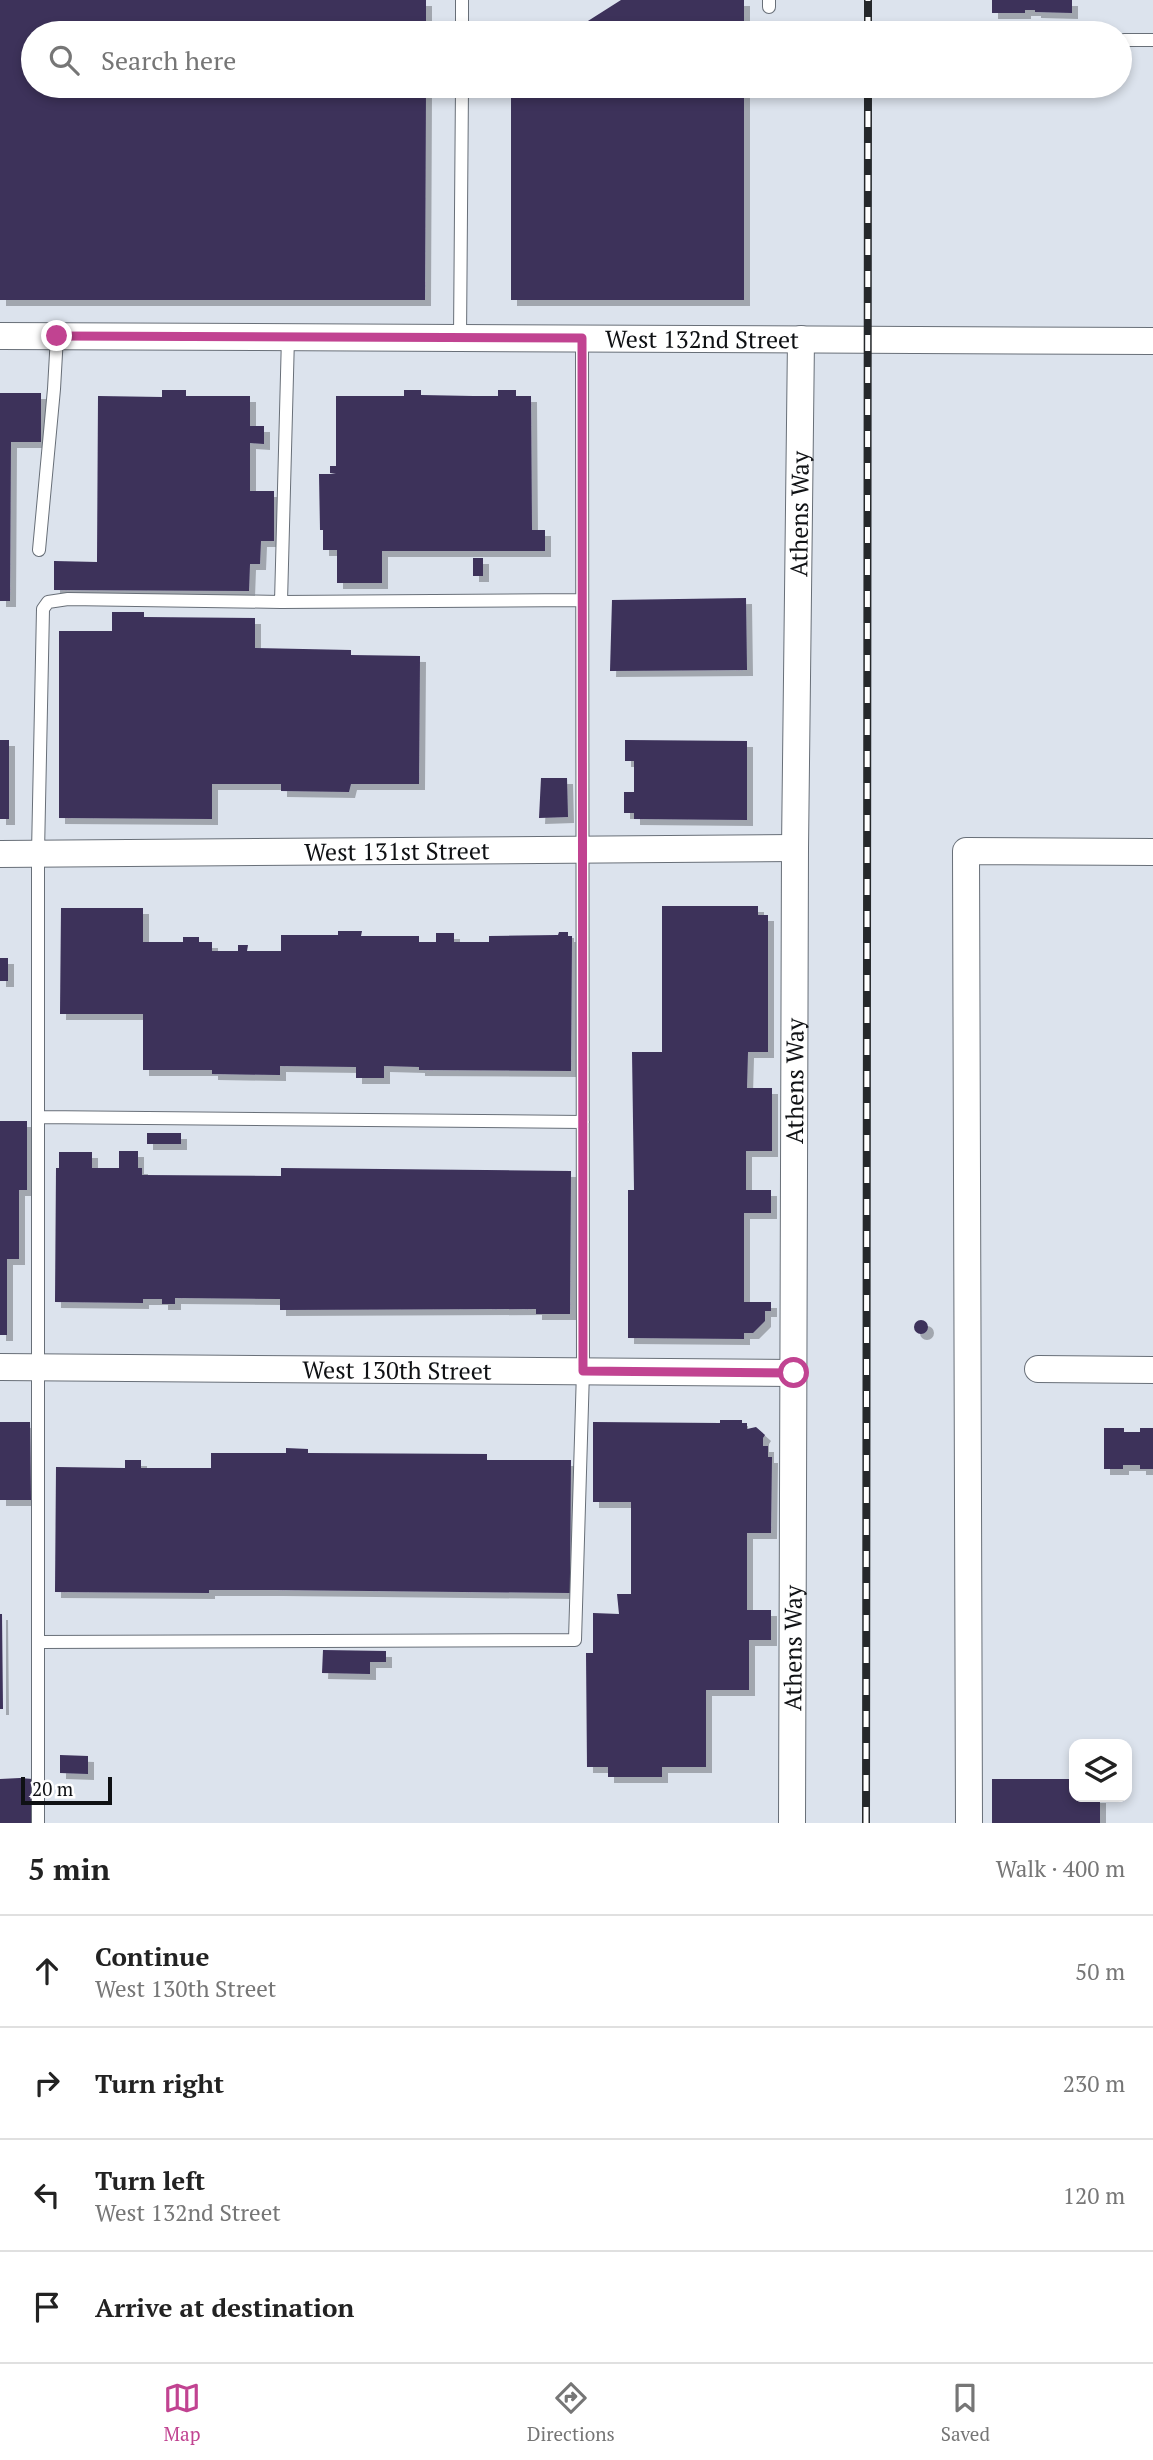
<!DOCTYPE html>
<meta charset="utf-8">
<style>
:root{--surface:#fff;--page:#f6f6f6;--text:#222;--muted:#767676;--line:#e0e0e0;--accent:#c14391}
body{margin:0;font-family:"PT Serif",serif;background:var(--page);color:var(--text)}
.controls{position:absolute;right:21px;bottom:21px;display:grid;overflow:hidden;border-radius:14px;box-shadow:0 4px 10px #0003}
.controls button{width:63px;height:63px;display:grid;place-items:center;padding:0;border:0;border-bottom:2px solid var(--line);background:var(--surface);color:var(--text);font:35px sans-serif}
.scale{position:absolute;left:21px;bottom:18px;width:91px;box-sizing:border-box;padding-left:7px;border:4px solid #0f1114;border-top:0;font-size:19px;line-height:24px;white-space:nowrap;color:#0f1114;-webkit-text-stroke:5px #fff;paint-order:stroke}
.stop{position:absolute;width:21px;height:21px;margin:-16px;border:5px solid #c14391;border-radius:50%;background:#fff}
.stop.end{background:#c14391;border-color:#fff;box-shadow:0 2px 7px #0008}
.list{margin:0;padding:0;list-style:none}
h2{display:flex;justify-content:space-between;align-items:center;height:91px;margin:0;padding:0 28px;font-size:30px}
h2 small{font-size:23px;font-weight:400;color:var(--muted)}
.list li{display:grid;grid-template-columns:46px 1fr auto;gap:21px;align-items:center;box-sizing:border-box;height:112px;padding:0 28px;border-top:2px solid var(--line)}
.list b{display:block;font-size:26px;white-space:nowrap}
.list p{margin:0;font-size:23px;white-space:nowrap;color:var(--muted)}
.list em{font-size:23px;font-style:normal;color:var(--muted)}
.icon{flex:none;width:38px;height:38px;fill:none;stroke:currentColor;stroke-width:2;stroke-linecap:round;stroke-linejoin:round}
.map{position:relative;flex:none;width:1153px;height:1823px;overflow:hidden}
.search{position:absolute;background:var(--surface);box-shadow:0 4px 10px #0003;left:21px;right:21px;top:21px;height:77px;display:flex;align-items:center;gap:18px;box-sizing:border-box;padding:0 24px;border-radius:38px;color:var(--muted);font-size:26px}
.sheet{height:539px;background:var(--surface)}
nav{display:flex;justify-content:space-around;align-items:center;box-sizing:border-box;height:98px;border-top:2px solid var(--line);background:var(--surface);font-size:19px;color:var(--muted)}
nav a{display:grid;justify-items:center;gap:4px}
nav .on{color:var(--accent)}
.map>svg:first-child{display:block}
.building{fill:#3c305a;filter:url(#shadow)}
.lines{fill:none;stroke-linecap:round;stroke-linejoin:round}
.lane-casing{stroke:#686f78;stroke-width:14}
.street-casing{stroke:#686f78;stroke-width:28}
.lane{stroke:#fff;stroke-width:12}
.street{stroke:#fff;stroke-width:26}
.rail-casing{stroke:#25282b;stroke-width:8}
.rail{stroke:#fff;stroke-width:5;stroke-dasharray:16;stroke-linecap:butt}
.route{stroke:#c14391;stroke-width:9}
.labels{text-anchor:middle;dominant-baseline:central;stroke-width:7;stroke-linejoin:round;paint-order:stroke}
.street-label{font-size:24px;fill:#0f1114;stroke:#fff}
</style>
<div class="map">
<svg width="1153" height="1823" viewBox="0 0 1153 1823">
<defs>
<filter id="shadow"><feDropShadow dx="6" dy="6" stdDeviation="0" flood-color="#0004"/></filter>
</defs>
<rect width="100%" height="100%" fill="#dce3ed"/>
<path class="building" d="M 0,0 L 426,0 L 426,33 L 33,33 L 33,86 L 426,86 L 425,300 L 0,300 Z
M 621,0 L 744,0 L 744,33 L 569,33 Z
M 992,0 L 1072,0 L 1072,13 L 1035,12 L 1035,10 L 1025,10 L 1025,13 L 992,13 Z
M 511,86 L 744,86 L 744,300 L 511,300 Z
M 162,390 L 186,390 L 186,396 L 250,396 L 250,426 L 264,426 L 264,444 L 250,443 L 250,491 L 274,491 L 274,541 L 261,541 L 260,564 L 250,564 L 249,591 L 54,590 L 54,561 L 97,562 L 98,396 L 162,397 Z
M 404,390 L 421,390 L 421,395 L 473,396 L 498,396 L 498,390 L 516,390 L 516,396 L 531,396 L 532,530 L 545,530 L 545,551 L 382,551 L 382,583 L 337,583 L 337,550 L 323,550 L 323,530 L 320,530 L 319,474 L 336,474 L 330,473 L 330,466 L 336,466 L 336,396 L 404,396 Z
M 0,393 L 41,393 L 41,442 L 11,442 L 10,601 L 0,601 Z
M 473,558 L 483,558 L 483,576 L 473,576 Z
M 746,598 L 747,670 L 610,671 L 612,600 Z
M 112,612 L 144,612 L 144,617 L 255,618 L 255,648 L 351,650 L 351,655 L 420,656 L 419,784 L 351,784 L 349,792 L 281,791 L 281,784 L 212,784 L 212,819 L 59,818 L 59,631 L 112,631 Z
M 0,740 L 9,740 L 9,819 L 0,819 Z
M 625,740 L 747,741 L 747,820 L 634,819 L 634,813 L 624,813 L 624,792 L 634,792 L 634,761 L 625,761 Z
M 541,778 L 567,778 L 568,817 L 539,818 Z
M 662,906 L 758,906 L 758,915 L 768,915 L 768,1052 L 748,1052 L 747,1088 L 772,1088 L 772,1151 L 746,1151 L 746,1190 L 771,1190 L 771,1213 L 744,1213 L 744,1302 L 771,1302 L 771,1311 L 765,1311 L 765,1321 L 753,1333 L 744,1333 L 744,1339 L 628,1338 L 628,1190 L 634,1190 L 632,1052 L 662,1052 Z
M 61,908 L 143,908 L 143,942 L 183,942 L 183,937 L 199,937 L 199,942 L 212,942 L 212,951 L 238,951 L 238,945 L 248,945 L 247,951 L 281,951 L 281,935 L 338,935 L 338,931 L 362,931 L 361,936 L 419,936 L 419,942 L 436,942 L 436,933 L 454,933 L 454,942 L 489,942 L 489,936 L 558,935 L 559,932 L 568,932 L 568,936 L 572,936 L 571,1071 L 419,1070 L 419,1067 L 384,1066 L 384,1078 L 356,1078 L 356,1067 L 280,1066 L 280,1075 L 212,1074 L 212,1070 L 143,1070 L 143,1014 L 60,1014 Z
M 0,958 L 8,958 L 8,981 L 0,981 Z
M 0,1121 L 27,1121 L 27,1190 L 19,1190 L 19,1259 L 7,1259 L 7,1335 L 0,1335 Z
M 147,1133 L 181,1133 L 181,1144 L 147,1144 Z
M 119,1151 L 138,1151 L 138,1168 L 142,1168 L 142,1175 L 281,1176 L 281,1168 L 571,1171 L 570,1314 L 536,1314 L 536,1309 L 280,1310 L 280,1299 L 175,1298 L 175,1304 L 162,1304 L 162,1299 L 143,1299 L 143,1303 L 55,1302 L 56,1168 L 59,1168 L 59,1152 L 92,1152 L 92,1168 L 119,1168 Z
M914 1327a7 7 0 1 1 14 0a7 7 0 1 1-14 0Z
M 720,1420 L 742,1420 L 742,1423 L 747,1423 L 747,1429 L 756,1427 L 765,1435 L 763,1438 L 763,1446 L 768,1446 L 768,1457 L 772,1457 L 771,1533 L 747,1533 L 747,1610 L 771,1610 L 771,1640 L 749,1640 L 749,1690 L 706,1690 L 706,1767 L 662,1767 L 662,1777 L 608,1777 L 608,1767 L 587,1767 L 586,1653 L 593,1653 L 593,1613 L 619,1614 L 617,1594 L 631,1594 L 631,1502 L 593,1502 L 593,1422 L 720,1423 Z
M 0,1422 L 30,1422 L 31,1500 L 0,1500 Z
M 1104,1428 L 1124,1428 L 1124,1432 L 1140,1432 L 1140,1428 L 1153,1428 L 1153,1469 L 1140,1469 L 1140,1465 L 1123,1465 L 1123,1469 L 1104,1469 Z
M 286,1448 L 308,1449 L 308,1453 L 487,1454 L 487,1460 L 571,1460 L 570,1593 L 277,1590 L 209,1590 L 209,1593 L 55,1592 L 56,1467 L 125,1468 L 125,1460 L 141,1460 L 141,1468 L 211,1468 L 211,1453 L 286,1453 Z
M 0,1614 L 2,1614 L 3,1709 L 0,1709 Z
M 323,1650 L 386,1651 L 386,1662 L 370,1662 L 370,1674 L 322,1673 Z
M 60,1755 L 88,1756 L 88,1774 L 60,1773 Z
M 20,1778 L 33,1779 L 32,1823 L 0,1823 L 0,1779 Z
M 992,1779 L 1074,1779 L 1074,1797 L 1100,1797 L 1100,1823 L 992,1823 Z"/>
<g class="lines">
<g class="lane-casing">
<path id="lane" d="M 769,7 L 769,0
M 462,33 L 462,0
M 1120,42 L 1124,40 L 1153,40
M 460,338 L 462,86
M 39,550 L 54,389 L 57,336
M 281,602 L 288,337
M 38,1117 L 583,1122
M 38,1642 L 575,1640 L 583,1371 L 582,338
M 38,1823 L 38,853 L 43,609 L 48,602 L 68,599 L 281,602 L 582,600"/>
</g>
<g class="street-casing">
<g id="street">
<path id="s1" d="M 0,336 L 1153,341"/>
<path id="s2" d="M 0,854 L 795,848"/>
<path id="s3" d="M 0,1367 L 794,1373"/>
<path d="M 1038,1369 L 1153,1370"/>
<path id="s4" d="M 792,1823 L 795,848 L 801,339"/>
<path d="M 969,1823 L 966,851 L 1153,852"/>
</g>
</g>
<use href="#lane" class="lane"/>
<use href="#street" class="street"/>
<g class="rail-casing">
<path id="rail" d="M 868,33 L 868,0
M 866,1823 L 868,86"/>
</g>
<use href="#rail" class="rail"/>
</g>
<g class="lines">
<path class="route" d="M 57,336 L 582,338 L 583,1371 L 794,1373"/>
</g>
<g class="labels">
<g class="street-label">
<text stroke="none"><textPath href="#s1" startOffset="702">West 132nd Street</textPath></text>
<text stroke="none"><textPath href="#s4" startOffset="1309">Athens Way</textPath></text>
<text stroke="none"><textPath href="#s2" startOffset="397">West 131st Street</textPath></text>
<text stroke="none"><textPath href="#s4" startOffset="742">Athens Way</textPath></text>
<text stroke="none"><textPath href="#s3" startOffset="397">West 130th Street</textPath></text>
<text stroke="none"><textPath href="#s4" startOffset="175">Athens Way</textPath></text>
</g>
</g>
</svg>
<div class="controls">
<button><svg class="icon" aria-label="layers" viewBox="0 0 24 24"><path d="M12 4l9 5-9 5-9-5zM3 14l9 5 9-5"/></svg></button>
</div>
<div class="scale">20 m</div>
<div class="stop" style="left:794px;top:1373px"></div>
<div class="stop end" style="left:57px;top:336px"></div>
<div class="search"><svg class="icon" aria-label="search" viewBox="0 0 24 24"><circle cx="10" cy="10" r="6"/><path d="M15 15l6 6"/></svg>Search here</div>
</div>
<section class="sheet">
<h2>5 min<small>Walk · 400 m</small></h2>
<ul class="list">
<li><svg class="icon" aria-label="ahead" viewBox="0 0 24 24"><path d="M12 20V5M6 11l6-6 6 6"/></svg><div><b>Continue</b><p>West 130th Street</p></div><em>50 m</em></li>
<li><svg class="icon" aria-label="right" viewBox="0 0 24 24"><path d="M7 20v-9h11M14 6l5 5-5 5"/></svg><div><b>Turn right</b></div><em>230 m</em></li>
<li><svg class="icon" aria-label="left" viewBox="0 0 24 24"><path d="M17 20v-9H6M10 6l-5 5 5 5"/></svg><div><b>Turn left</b><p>West 132nd Street</p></div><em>120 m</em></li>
<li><svg class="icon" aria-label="arrive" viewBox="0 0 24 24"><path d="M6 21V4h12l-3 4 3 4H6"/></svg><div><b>Arrive at destination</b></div></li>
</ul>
</section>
<nav>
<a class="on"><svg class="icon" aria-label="map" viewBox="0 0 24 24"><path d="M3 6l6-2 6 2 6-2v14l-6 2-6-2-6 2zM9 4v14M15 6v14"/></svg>Map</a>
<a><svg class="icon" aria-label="directions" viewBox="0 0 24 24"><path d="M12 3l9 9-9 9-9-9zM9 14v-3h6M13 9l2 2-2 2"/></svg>Directions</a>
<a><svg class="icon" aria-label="saved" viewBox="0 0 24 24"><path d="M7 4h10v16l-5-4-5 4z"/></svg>Saved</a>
</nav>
